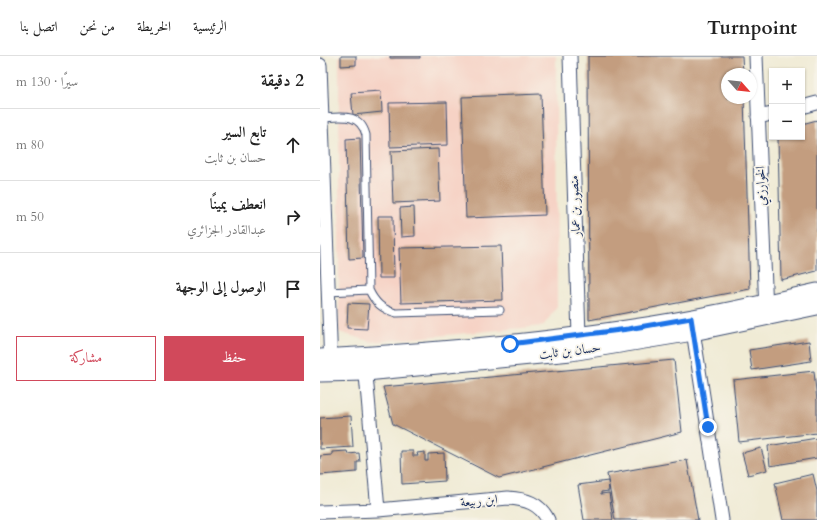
<!DOCTYPE html>
<html lang="ar">
<meta charset="utf-8">
<style>
:root{--surface:#fff;--page:#f2f2f2;--text:#222;--muted:#767676;--line:#e0e0e0;--accent:#d1495b}
body{margin:0;font-family:Cardo,Amiri,serif;background:var(--page);color:var(--text);direction:rtl}
.controls{position:absolute;right:12px;top:12px;display:grid;overflow:hidden;border-radius:0px;box-shadow:0 1px 3px #0004}
.controls button{width:36px;height:36px;display:grid;place-items:center;padding:0;border:0;border-bottom:1px solid var(--line);background:var(--surface);color:var(--text);font:20px sans-serif}
.compass{position:absolute;left:401px;top:12px;width:36px;height:36px;border-radius:50%;background:var(--surface);box-shadow:0 1px 3px #0004;rotate:117deg}
.stop{position:absolute;width:12px;height:12px;margin:-9px;border:3px solid #1a73e8;border-radius:50%;background:#fff}
.stop.end{background:#1a73e8;border-color:#fff;box-shadow:0 1px 4px #0008}
.list{margin:0;padding:0;list-style:none}
h2{display:flex;justify-content:space-between;align-items:center;height:52px;margin:0;padding:0 16px;font-size:17px}
h2 small{font-size:13px;font-weight:400;color:var(--muted)}
.list li{display:grid;grid-template-columns:26px 1fr auto;gap:12px;align-items:center;box-sizing:border-box;height:72px;padding:0 16px;border-top:1px solid var(--line)}
.list b{display:block;font-size:15px;white-space:nowrap}
.list p{margin:0;font-size:13px;white-space:nowrap;color:var(--muted)}
.list em{font-size:13px;font-style:normal;color:var(--muted)}
.actions{display:flex;gap:8px;padding:12px 16px}
.actions a{flex:1;padding:9px 0;border:1px solid var(--accent);border-radius:0px;text-align:center;font-size:14px;color:var(--accent)}
.actions .main{background:var(--accent);color:#fff}
.icon{flex:none;width:22px;height:22px;fill:none;stroke:currentColor;stroke-width:2;stroke-linecap:round;stroke-linejoin:round}
.map{position:relative;flex:none;width:497px;height:464px;overflow:hidden;direction:ltr}
header{display:flex;align-items:center;gap:24px;box-sizing:border-box;height:56px;padding:0 20px;background:var(--surface);border-bottom:1px solid var(--line)}
header strong{font-size:19px}
nav{display:flex;gap:22px;margin-inline-start:auto;font-size:14px}
main{display:flex}
aside{flex:1;background:var(--surface)}
.map>svg:first-child{display:block}
.built{fill:#f6d2c5}
.building{fill:#c39d7f}
.lines{fill:none;stroke-linecap:round;stroke-linejoin:round}
.service-casing{stroke:#3b4b70;stroke-width:9}
.minor-casing{stroke:#3b4b70;stroke-width:15}
.tertiary-casing{stroke:#3b4b70;stroke-width:19}
.service{stroke:#fff;stroke-width:7}
.minor{stroke:#fff;stroke-width:13}
.tertiary{stroke:#fff;stroke-width:17}
.route{stroke:#1a73e8;stroke-width:5}
.labels{text-anchor:middle;dominant-baseline:central;stroke-width:3.5;stroke-linejoin:round;paint-order:stroke}
.street-label{font-size:13px;fill:#1b2f5e;stroke:#f7f3e8}
</style>
<header>
<strong>Turnpoint</strong>
<nav><a>الرئيسية</a><a>الخريطة</a><a>من نحن</a><a>اتصل بنا</a></nav>
</header>
<main>
<div class="map">
<svg width="497" height="464" viewBox="0 0 497 464">
<rect width="100%" height="100%" fill="#f7f3e8"/>
<filter id="ink" filterUnits="userSpaceOnUse"><feTurbulence type="fractalNoise" baseFrequency=".025" numOctaves="2"/><feDisplacementMap in="SourceGraphic" scale="8" xChannelSelector="R" yChannelSelector="G"/><feConvolveMatrix kernelMatrix="1 2 1 2 8 2 1 2 1" color-interpolation-filters="sRGB"/></filter>
<filter id="wash" filterUnits="userSpaceOnUse"><feTurbulence type="fractalNoise" baseFrequency=".012" numOctaves="4" result="noise"/><feDisplacementMap in="SourceGraphic" scale="16" xChannelSelector="R" yChannelSelector="G"/><feGaussianBlur stdDeviation="0.9" result="paint"/><feColorMatrix in="noise" values="0 0 0 0 0 0 0 0 0 0 0 0 0 0 0 0 0 1.4 0 .05"/><feComposite in="paint" operator="in"/></filter>
<g filter="url(#wash)">
<rect width="100%" height="100%" fill="#f0ebd5"/>
<path class="built" d="M 19,0 L 236,0 L 237,251 L 223,270 L 52,286 L 19,276 Z"/>
<g id="blocks">
<path class="building" d="M 21,0 L 36,0 L 36,9 L 21,10 Z
M 70,0 L 100,0 L 100,2 L 70,2 Z
M 268,0 L 422,0 L 423,18 L 407,18 L 407,42 L 424,42 L 430,233 L 269,264 Z
M 61,35 L 62,56 L 33,59 L 31,37 Z
M 221,38 L 225,159 L 146,162 L 142,41 Z
M 127,46 L 128,89 L 70,91 L 69,47 Z
M 497,64 L 497,215 L 461,224 L 458,81 L 482,81 L 482,68 Z
M 40,82 L 43,202 L 29,203 L 26,83 Z
M 118,93 L 120,145 L 73,147 L 71,95 Z
M 94,151 L 95,180 L 81,181 L 80,152 Z
M 58,160 L 73,160 L 74,222 L 59,222 Z
M 181,190 L 183,244 L 81,247 L 79,192 Z
M 28,247 L 49,248 L 47,273 L 27,272 Z
M 489,285 L 491,305 L 432,314 L 429,294 Z
M 354,304 L 362,376 L 179,422 L 73,368 L 63,331 Z
M 494,315 L 497,345 L 497,377 L 419,386 L 413,324 Z
M 31,360 L 33,391 L 0,393 L 0,362 Z
M 497,382 L 497,402 L 450,410 L 448,390 Z
M 441,392 L 447,414 L 428,419 L 422,397 Z
M 27,395 L 28,398 L 39,397 L 40,406 L 37,406 L 37,416 L 0,419 L 0,400 L 12,399 L 12,396 Z
M 81,395 L 93,395 L 93,400 L 98,400 L 97,397 L 105,396 L 105,405 L 108,405 L 108,398 L 124,397 L 125,425 L 82,428 Z
M 367,404 L 378,464 L 295,464 L 287,418 Z
M 493,418 L 497,435 L 497,464 L 463,464 L 455,427 Z
M 288,425 L 289,435 L 281,436 L 281,438 L 289,437 L 293,464 L 264,464 L 258,429 Z"/>
</g>
</g>
<g filter="url(#ink)">
<use href="#blocks" fill-opacity="0" stroke="#3b4b70" stroke-width="1"/>
<g class="lines">
<g class="service-casing">
<path id="service" d="M 2,62 C 20,61 40,56 46,79 L 49,234 L 8,236
M 49,234 C 55,247 62,253 76,257 L 180,254"/>
</g>
<g class="minor-casing">
<path id="minor" d="M 250,0 L 259,280 L 257,288
M 436,0 L 446,256
M 0,9 L 11,311
M 482,51 L 497,47
M 438,61 L 452,58
M 372,268 L 402,464
M 45,308 L 58,454
M 0,456 L 58,454 L 188,442 C 205,443 220,447 228,464"/>
</g>
<g class="tertiary-casing">
<path id="tertiary" d="M 0,302 C 103,297 205,288 307,273 C 371,264 434,250 497,236
M 0,317 L 46,316 L 251,296 L 373,276 L 497,250"/>
</g>
<use href="#service" class="service"/>
<use href="#minor" class="minor"/>
<use href="#tertiary" class="tertiary"/>
</g>
</g>
<g class="lines" filter="url(#ink)">
<path class="route" d="M 190,288 L 308,273 L 371,262 L 388,371"/>
</g>
<g class="labels">
<g class="street-label">
<text transform="translate(441 130) rotate(-92)">الخوارزمي</text>
<text transform="translate(255 150) rotate(-92)">منصور بن عمار</text>
<text transform="translate(250 295) rotate(-7)">حسان بن ثابت</text>
<text transform="translate(159 445) rotate(-5)">ابن ربيعة</text>
</g>
</g>
</svg>
<div class="controls">
<button>+</button>
<button>−</button>
</div>
<svg class="compass" viewBox="-18 -18 36 36"><path d="M0-13l5 13h-10z" fill="#e53935"/><path d="M0 13l5-13h-10z" fill="#767676"/></svg>
<div class="stop" style="left:190px;top:288px"></div>
<div class="stop end" style="left:388px;top:371px"></div>
</div>
<aside>
<h2>2 دقيقة<small>سيرًا · 130 m</small></h2>
<ul class="list">
<li><svg class="icon" aria-label="ahead" viewBox="0 0 24 24"><path d="M12 20V5M6 11l6-6 6 6"/></svg><div><b>تابع السير</b><p>حسان بن ثابت</p></div><em>80 m</em></li>
<li><svg class="icon" aria-label="right" viewBox="0 0 24 24"><path d="M7 20v-9h11M14 6l5 5-5 5"/></svg><div><b>انعطف يمينًا</b><p>عبدالقادر الجزائري</p></div><em>50 m</em></li>
<li><svg class="icon" aria-label="arrive" viewBox="0 0 24 24"><path d="M6 21V4h12l-3 4 3 4H6"/></svg><div><b>الوصول إلى الوجهة</b></div></li>
</ul>
<div class="actions"><a class="main">حفظ</a><a>مشاركة</a></div>
</aside>
</main>
